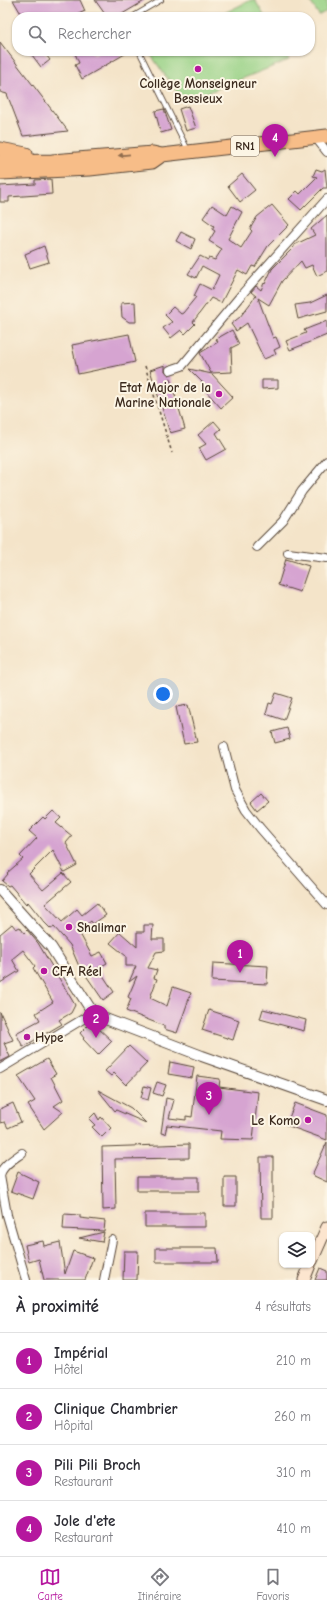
<!DOCTYPE html>
<html lang="fr">
<meta charset="utf-8">
<style>
:root{--surface:#fff;--page:#f2f2f3;--text:#2b2b33;--muted:#7c7c81;--line:#e1e1e2;--accent:#b5179e}
body{margin:0;font-family:"Comic Neue",sans-serif;background:var(--page);color:var(--text)}
.controls{position:absolute;right:12px;bottom:12px;display:grid;overflow:hidden;border-radius:8px;box-shadow:0 1px 3px #0004}
.controls button{width:36px;height:36px;display:grid;place-items:center;padding:0;border:0;border-bottom:1px solid var(--line);background:var(--surface);color:var(--text);font:20px sans-serif}
.you{position:absolute;left:163px;top:694px;width:14px;height:14px;margin:-10px;border:3px solid #fff;border-radius:50%;background:#1a73e8;box-shadow:0 0 0 6px #1a73e833}
.badge{display:grid;place-items:center;width:26px;height:26px;border-radius:50%;background:var(--accent);color:#fff;font-size:13px;font-weight:700}
.pin{position:absolute;translate:-50% -33px;filter:drop-shadow(0 1px 2px #0008)}
.pin::after{content:'';position:absolute;top:21px;width:14px;height:12px;background:inherit;clip-path:polygon(0 0,100% 0,50% 100%)}
.list{margin:0;padding:0;list-style:none}
h2{display:flex;justify-content:space-between;align-items:center;height:52px;margin:0;padding:0 16px;font-size:17px}
h2 small{font-size:13px;font-weight:400;color:var(--muted)}
.list li{display:grid;grid-template-columns:26px 1fr auto;gap:12px;align-items:center;box-sizing:border-box;height:56px;padding:0 16px;border-top:1px solid var(--line)}
.list b{display:block;font-size:15px;white-space:nowrap}
.list p{margin:0;font-size:13px;white-space:nowrap;color:var(--muted)}
.list em{font-size:13px;font-style:normal;color:var(--muted)}
.icon{flex:none;width:22px;height:22px;fill:none;stroke:currentColor;stroke-width:2;stroke-linecap:round;stroke-linejoin:round}
.map{position:relative;flex:none;width:327px;height:1280px;overflow:hidden}
.search{position:absolute;background:var(--surface);box-shadow:0 1px 3px #0004;left:12px;right:12px;top:12px;height:44px;display:flex;align-items:center;gap:10px;box-sizing:border-box;padding:0 14px;border-radius:16px;color:var(--muted);font-size:15px}
.sheet{height:276px;background:var(--surface)}
nav{display:flex;justify-content:space-around;align-items:center;box-sizing:border-box;height:56px;border-top:1px solid var(--line);background:var(--surface);font-size:11px;color:var(--muted)}
nav a{display:grid;justify-items:center;gap:2px}
nav .on{color:var(--accent)}
.map>svg:first-child{display:block}
.green{fill:#97d185;stroke:#697e52}
.building{fill:#d6a4d1}
.lines{fill:none;stroke-linecap:round;stroke-linejoin:round}
.service-casing{stroke:#574638;stroke-width:6}
.minor-casing{stroke:#574638;stroke-width:10}
.tertiary-casing{stroke:#574638;stroke-width:12}
.secondary-casing{stroke:#574638;stroke-width:13}
.primary-casing{stroke:#574638;stroke-width:15}
.path{stroke:#574638;stroke-width:1.5;stroke-dasharray:3 3;stroke-linecap:butt}
.service{stroke:#fff;stroke-width:4}
.minor{stroke:#fff;stroke-width:8}
.tertiary{stroke:#fff;stroke-width:10}
.secondary{stroke:#fce5cf;stroke-width:11}
.primary{stroke:#f7bd88;stroke-width:13}
.oneway{fill:#906c4e}
.poi-dot{fill:#b5179e;stroke:#fcf5e5;stroke-width:1.5}
.labels{text-anchor:middle;dominant-baseline:central;stroke-width:4;stroke-linejoin:round;paint-order:stroke}
.shield{fill:#fcf5e5;stroke:#75675a;stroke-width:1}
.shield-label{font-size:12px;font-weight:bold;fill:#3b2a1e}
.poi-label{font-size:13px;font-weight:bold;fill:#3b2a1e;stroke:#fcf5e5;text-anchor:start}
</style>
<div class="map">
<svg width="327" height="1280" viewBox="0 0 327 1280">
<rect width="100%" height="100%" fill="#fcf5e5"/>
<filter id="ink" filterUnits="userSpaceOnUse"><feTurbulence type="fractalNoise" baseFrequency=".025" numOctaves="2"/><feDisplacementMap in="SourceGraphic" scale="8" xChannelSelector="R" yChannelSelector="G"/><feConvolveMatrix kernelMatrix="1 2 1 2 8 2 1 2 1" color-interpolation-filters="sRGB"/></filter>
<filter id="wash" filterUnits="userSpaceOnUse"><feTurbulence type="fractalNoise" baseFrequency=".012" numOctaves="4" result="noise"/><feDisplacementMap in="SourceGraphic" scale="16" xChannelSelector="R" yChannelSelector="G"/><feGaussianBlur stdDeviation="0.9" result="paint"/><feColorMatrix in="noise" values="0 0 0 0 0 0 0 0 0 0 0 0 0 0 0 0 0 1.4 0 .05"/><feComposite in="paint" operator="in"/></filter>
<g filter="url(#wash)">
<rect width="100%" height="100%" fill="#f4e4c9"/>
<path class="green" d="M 251,0 L 255,0 L 265,17 L 216,17 Z
M 309,0 L 327,0 L 327,11 L 319,15 Z
M 148,51 L 284,51 L 289,60 L 184,102 Z"/>
<g id="blocks">
<path class="building" d="M 13,0 L 80,0 L 85,11 L 72,17 L 23,17 Z
M 95,0 L 146,0 L 117,17 L 107,17 Z
M 0,42 L 68,131 L 23,136 L 7,94 L 0,92 Z
M 29,51 L 43,51 L 50,60 L 41,67 Z
M 74,51 L 92,51 L 94,54 L 100,51 L 130,51 L 82,79 L 75,65 L 79,63 Z
M 188,106 L 196,128 L 186,131 L 179,109 Z
M 164,109 L 171,130 L 161,133 L 155,111 Z
M 316,169 L 322,171 L 325,169 L 327,188 L 323,188 L 301,210 L 289,199 L 297,191 L 300,194 L 317,177 L 313,176 Z
M 242,174 L 255,190 L 240,202 L 228,186 Z
M 51,179 L 52,194 L 9,197 L 9,202 L 0,202 L 0,186 L 35,184 L 35,180 Z
M 212,205 L 227,215 L 232,206 L 242,212 L 228,239 L 241,248 L 252,231 L 250,229 L 257,217 L 272,205 L 289,225 L 268,246 L 255,267 L 252,266 L 247,275 L 238,270 L 221,303 L 211,298 L 193,322 L 195,324 L 185,334 L 181,330 L 171,338 L 163,328 L 172,322 L 165,315 L 173,307 L 181,314 L 183,313 L 196,297 L 194,296 L 200,284 L 212,290 L 219,275 L 202,266 L 196,278 L 188,274 L 200,256 L 208,260 L 209,258 L 215,260 L 222,249 L 209,241 L 215,231 L 212,229 L 214,226 L 203,218 Z
M 327,215 L 327,271 L 317,276 L 312,265 L 305,268 L 301,261 L 282,281 L 269,305 L 258,298 L 273,338 L 276,337 L 280,347 L 274,350 L 276,354 L 264,359 L 247,323 L 236,331 L 231,324 L 240,317 L 256,296 L 251,292 L 256,286 L 261,290 L 264,283 L 265,284 L 272,269 L 294,247 L 294,245 L 315,235 L 311,229 Z
M 181,232 L 195,239 L 191,249 L 176,241 Z
M 44,246 L 49,262 L 30,268 L 25,254 Z
M 327,295 L 327,311 L 298,319 L 295,305 L 310,303 Z
M 135,302 L 136,322 L 129,322 L 122,317 L 121,303 Z
M 327,321 L 327,335 L 290,350 L 286,341 L 306,333 L 304,330 Z
M 232,330 L 239,344 L 231,348 L 232,372 L 211,373 L 200,353 L 218,342 L 216,339 Z
M 129,334 L 135,362 L 78,374 L 72,345 Z
M 165,365 L 165,371 L 169,375 L 185,429 L 170,433 L 150,370 Z
M 189,369 L 212,374 L 233,397 L 221,408 L 205,390 L 207,388 L 203,383 Z
M 262,380 L 278,380 L 278,388 L 262,389 Z
M 214,421 L 221,429 L 216,433 L 226,449 L 206,460 L 199,448 L 206,444 L 198,435 Z
M 286,559 L 309,566 L 300,592 L 278,585 Z
M 276,693 L 292,698 L 284,720 L 266,714 L 269,703 L 272,704 Z
M 188,705 L 197,742 L 184,744 L 176,707 Z
M 287,728 L 290,739 L 275,743 L 272,732 Z
M 261,793 L 268,801 L 257,810 L 251,802 Z
M 53,811 L 61,818 L 56,823 L 72,836 L 66,843 L 77,865 L 64,872 L 53,850 L 29,874 L 43,890 L 63,873 L 71,882 L 45,904 L 62,922 L 77,909 L 82,915 L 97,903 L 106,915 L 93,924 L 91,921 L 86,925 L 84,923 L 85,926 L 79,932 L 92,956 L 101,952 L 107,963 L 98,968 L 114,992 L 103,1000 L 78,964 L 70,945 L 54,927 L 51,929 L 44,922 L 28,902 L 26,904 L 10,885 L 8,886 L 2,881 L 8,874 L 7,873 L 23,859 L 20,856 L 37,838 L 29,831 L 43,817 L 45,819 Z
M 12,924 L 16,929 L 20,927 L 24,933 L 27,930 L 38,943 L 75,1005 L 71,1013 L 59,1020 L 62,1024 L 23,1047 L 16,1033 L 40,1020 L 36,1013 L 53,1002 L 33,968 L 35,966 L 23,950 L 12,959 L 19,971 L 0,983 L 0,934 Z
M 144,925 L 153,925 L 152,939 L 164,939 L 164,951 L 156,952 L 148,968 L 157,970 L 154,978 L 157,979 L 150,998 L 167,1006 L 173,987 L 191,993 L 177,1033 L 164,1029 L 164,1026 L 126,1011 L 131,999 L 128,997 L 137,976 L 129,982 L 136,966 L 126,966 L 126,956 L 110,943 L 120,932 L 137,947 L 137,932 L 144,932 Z
M 213,963 L 268,966 L 267,984 L 212,981 Z
M 263,1009 L 306,1020 L 304,1031 L 260,1019 Z
M 209,1010 L 239,1020 L 233,1040 L 202,1030 Z
M 0,1012 L 13,1040 L 4,1043 L 10,1057 L 0,1062 Z
M 90,1023 L 95,1027 L 96,1026 L 112,1041 L 98,1055 L 83,1039 L 84,1038 L 80,1033 Z
M 129,1046 L 147,1063 L 126,1085 L 114,1073 L 111,1076 L 105,1071 Z
M 47,1059 L 56,1074 L 51,1077 L 63,1100 L 54,1106 L 63,1112 L 44,1129 L 28,1105 L 35,1101 L 18,1076 Z
M 170,1062 L 194,1067 L 192,1078 L 168,1074 Z
M 197,1076 L 220,1079 L 219,1087 L 258,1092 L 253,1140 L 220,1139 L 221,1131 L 167,1125 L 165,1134 L 161,1133 L 166,1098 L 174,1100 L 169,1118 L 186,1120 L 186,1116 L 192,1117 Z
M 157,1082 L 166,1085 L 162,1096 L 153,1093 Z
M 144,1086 L 151,1088 L 148,1100 L 141,1098 Z
M 98,1090 L 131,1108 L 146,1123 L 116,1110 L 115,1111 Z
M 13,1103 L 21,1122 L 8,1128 L 5,1122 L 0,1123 L 0,1109 Z
M 295,1103 L 327,1115 L 327,1140 L 286,1125 Z
M 95,1113 L 99,1120 L 101,1117 L 111,1128 L 102,1137 L 92,1127 L 95,1125 L 89,1119 Z
M 327,1142 L 327,1182 L 312,1175 Z
M 189,1144 L 189,1158 L 115,1159 L 116,1209 L 103,1210 L 102,1147 Z
M 260,1157 L 273,1157 L 273,1218 L 261,1218 Z
M 18,1172 L 39,1182 L 33,1199 L 11,1191 Z
M 137,1177 L 199,1177 L 199,1191 L 137,1191 Z
M 224,1177 L 236,1177 L 236,1206 L 224,1206 Z
M 145,1213 L 205,1213 L 205,1227 L 145,1227 Z
M 64,1214 L 80,1215 L 80,1218 L 105,1221 L 104,1231 L 63,1229 Z
M 104,1232 L 102,1242 L 79,1238 Z
M 43,1241 L 44,1246 L 60,1242 L 65,1274 L 73,1251 L 93,1258 L 85,1280 L 44,1280 L 39,1259 L 29,1262 L 25,1245 Z
M 156,1248 L 217,1248 L 218,1262 L 156,1262 Z
M 124,1251 L 138,1251 L 137,1280 L 123,1280 Z
M 320,1268 L 327,1271 L 327,1280 L 315,1280 Z"/>
</g>
</g>
<g filter="url(#ink)">
<use href="#blocks" fill-opacity="0" stroke="#574638" stroke-width="1"/>
<g class="lines">
<g class="service-casing">
<path id="service" d="M 132,17 L 161,0
M 139,51 L 188,150"/>
</g>
<g class="minor-casing">
<path id="minor" d="M 316,138 L 327,152
M 170,370 L 182,366 L 242,294 L 327,199
M 257,547 L 283,521 L 302,491 L 327,461
M 288,553 L 327,558
M 224,747 L 235,790 L 246,810 L 260,828 L 327,905
M 0,1069 L 93,1013
M 22,1153 C 14,1159 1,1166 0,1176 L 7,1215 L 26,1280
M 104,1280 L 112,1240"/>
</g>
<g class="tertiary-casing">
<path id="tertiary" d="M 0,890 L 51,947 L 93,1013 L 103,1018 L 202,1056 L 327,1100"/>
</g>
<g class="secondary-casing">
<path id="secondary" d="M 312,1261 L 327,1227
M 304,1280 L 310,1265"/>
</g>
<g class="primary-casing">
<path id="primary" d="M 0,149 L 26,154
M 0,162 L 52,161 L 153,153 L 162,155 L 327,136
M 0,173 L 90,169 L 152,162 L 162,155"/>
</g>
<path class="path" d="M 145,366 L 172,453"/>
<use href="#service" class="service"/>
<use href="#minor" class="minor"/>
<use href="#tertiary" class="tertiary"/>
<use href="#secondary" class="secondary"/>
<use href="#primary" class="primary"/>
</g>
<defs><path id="oneway-solid" d="M-6-.8H1V-3.2L6.5 0L1 3.2V.8H-6Z"/></defs>
<use class="oneway" href="#oneway-solid" transform="translate(124 155) rotate(174)"/>
</g>
<g class="poi-dot">
<circle cx="198" cy="69" r="4"/>
<circle cx="219" cy="394" r="4"/>
<circle cx="69" cy="927" r="4"/>
<circle cx="44" cy="971" r="4"/>
<circle cx="27" cy="1037" r="4"/>
<circle cx="308" cy="1120" r="4"/>
</g>
<g class="labels">
<rect class="shield" x="231" y="136" width="28" height="20" rx="3"/>
<g class="shield-label">
<text x="245" y="146">RN1</text>
</g>
<g class="poi-label">
<text x="198" y="83" text-anchor="middle">Collège Monseigneur<tspan x="198" dy="15">Bessieux</tspan></text>
<text x="211" y="387" text-anchor="end">Etat Major de la<tspan x="211" dy="15">Marine Nationale</tspan></text>
<text x="77" y="927">Shalimar</text>
<text x="52" y="971">CFA Réel</text>
<text x="35" y="1037">Hype</text>
<text x="300" y="1120" text-anchor="end">Le Komo</text>
</g>
</g>
</svg>
<div class="controls">
<button><svg class="icon" aria-label="layers" viewBox="0 0 24 24"><path d="M12 4l9 5-9 5-9-5zM3 14l9 5 9-5"/></svg></button>
</div>
<div class="you"></div>
<div class="pin badge" style="left:240px;top:973px">1</div>
<div class="pin badge" style="left:96px;top:1038px">2</div>
<div class="pin badge" style="left:209px;top:1115px">3</div>
<div class="pin badge" style="left:275px;top:157px">4</div>
<div class="search"><svg class="icon" aria-label="search" viewBox="0 0 24 24"><circle cx="10" cy="10" r="6"/><path d="M15 15l6 6"/></svg>Rechercher</div>
</div>
<section class="sheet">
<h2>À proximité<small>4 résultats</small></h2>
<ul class="list">
<li><span class="badge">1</span><div><b>Impérial</b><p>Hôtel</p></div><em>210 m</em></li>
<li><span class="badge">2</span><div><b>Clinique Chambrier</b><p>Hôpital</p></div><em>260 m</em></li>
<li><span class="badge">3</span><div><b>Pili Pili Broch</b><p>Restaurant</p></div><em>310 m</em></li>
<li><span class="badge">4</span><div><b>Jole d'ete</b><p>Restaurant</p></div><em>410 m</em></li>
</ul>
</section>
<nav>
<a class="on"><svg class="icon" aria-label="map" viewBox="0 0 24 24"><path d="M3 6l6-2 6 2 6-2v14l-6 2-6-2-6 2zM9 4v14M15 6v14"/></svg>Carte</a>
<a><svg class="icon" aria-label="directions" viewBox="0 0 24 24"><path d="M12 3l9 9-9 9-9-9zM9 14v-3h6M13 9l2 2-2 2"/></svg>Itinéraire</a>
<a><svg class="icon" aria-label="saved" viewBox="0 0 24 24"><path d="M7 4h10v16l-5-4-5 4z"/></svg>Favoris</a>
</nav>
